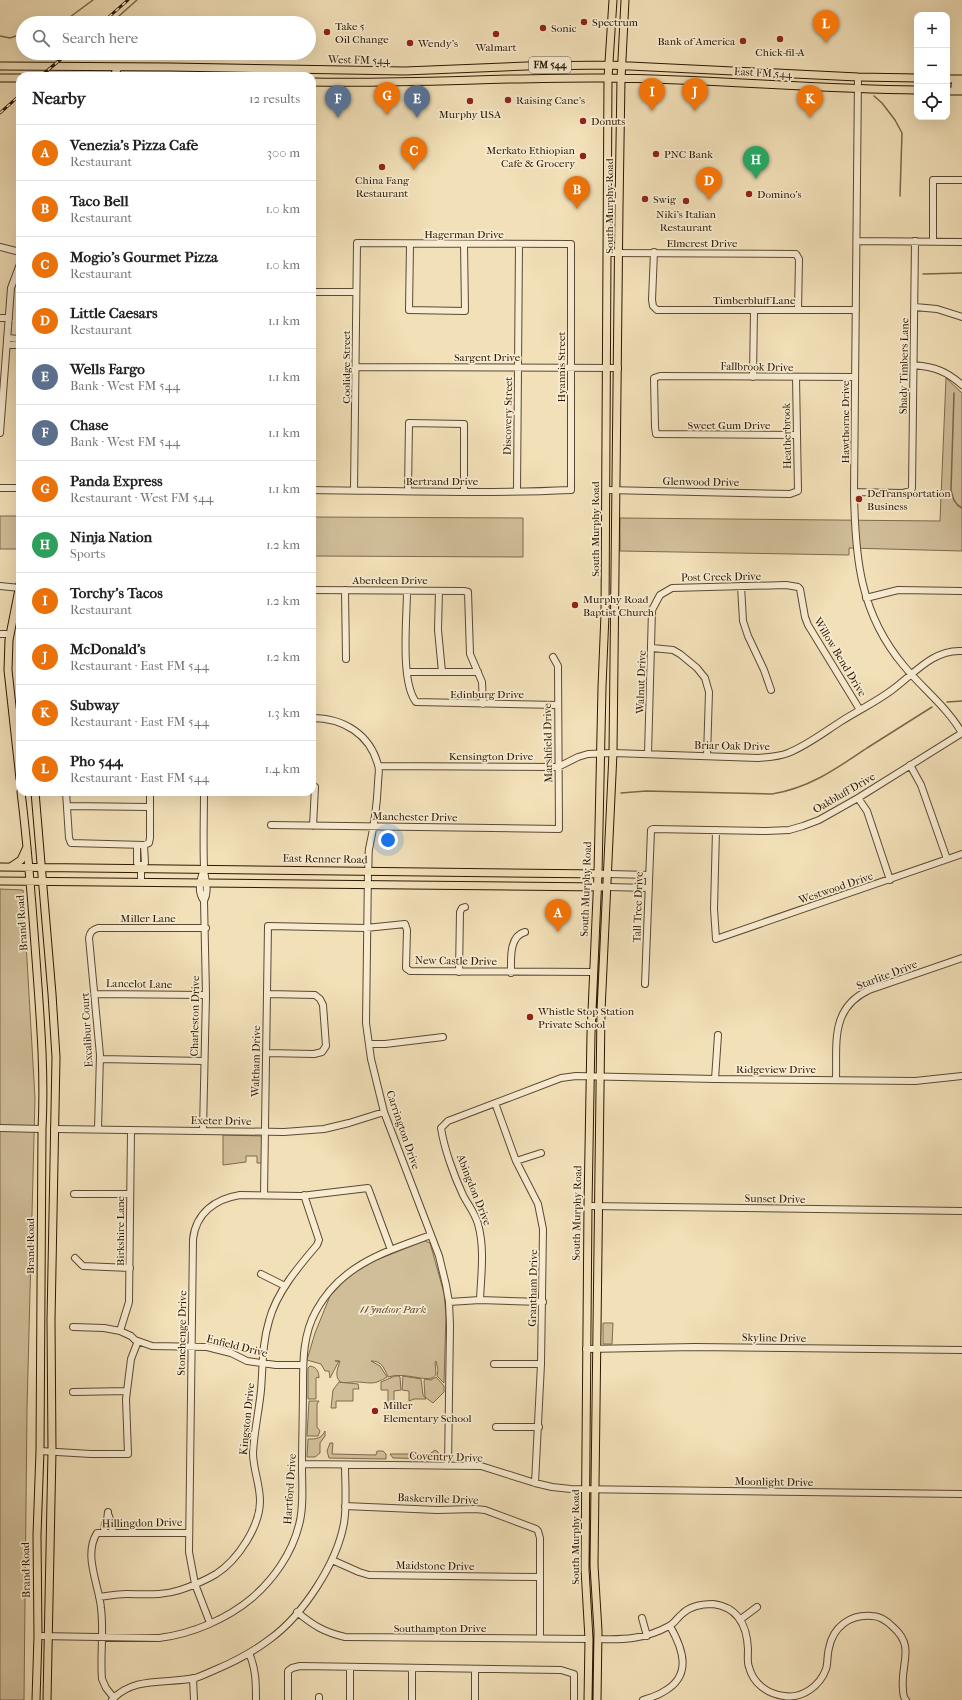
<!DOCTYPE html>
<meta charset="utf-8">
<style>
:root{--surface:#fff;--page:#f2f2f2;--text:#222;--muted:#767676;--line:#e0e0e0;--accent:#8f2418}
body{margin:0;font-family:"IM FELL French Canon",serif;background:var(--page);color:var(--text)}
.controls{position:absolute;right:12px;top:12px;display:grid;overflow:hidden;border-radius:8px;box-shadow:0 4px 16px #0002}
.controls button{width:36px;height:36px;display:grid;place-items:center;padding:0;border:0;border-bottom:1px solid var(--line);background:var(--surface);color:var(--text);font:20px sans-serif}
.you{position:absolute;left:388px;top:840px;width:14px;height:14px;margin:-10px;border:3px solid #fff;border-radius:50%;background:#1a73e8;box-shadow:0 0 0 6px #1a73e833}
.badge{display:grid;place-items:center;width:26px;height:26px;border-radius:50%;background:var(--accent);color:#fff;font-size:13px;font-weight:700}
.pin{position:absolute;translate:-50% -33px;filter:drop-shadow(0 1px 2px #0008)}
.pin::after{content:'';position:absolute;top:21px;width:14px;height:12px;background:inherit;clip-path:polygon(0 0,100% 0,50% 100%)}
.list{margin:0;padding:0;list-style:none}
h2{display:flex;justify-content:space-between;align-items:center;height:52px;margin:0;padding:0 16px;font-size:17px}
h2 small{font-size:13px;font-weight:400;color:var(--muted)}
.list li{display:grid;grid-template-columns:26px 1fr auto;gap:12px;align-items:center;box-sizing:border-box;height:56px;padding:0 16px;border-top:1px solid var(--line)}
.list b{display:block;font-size:15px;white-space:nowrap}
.list p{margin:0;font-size:13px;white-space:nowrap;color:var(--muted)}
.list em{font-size:13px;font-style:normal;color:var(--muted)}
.icon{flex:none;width:22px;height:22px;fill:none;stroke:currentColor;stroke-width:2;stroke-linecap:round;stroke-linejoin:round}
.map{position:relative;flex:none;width:962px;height:1700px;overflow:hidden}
.search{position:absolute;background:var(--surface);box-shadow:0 4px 16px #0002;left:16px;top:16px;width:300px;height:44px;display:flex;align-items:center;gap:10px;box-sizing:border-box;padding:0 14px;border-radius:22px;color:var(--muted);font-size:15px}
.panel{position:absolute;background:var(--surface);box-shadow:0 4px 16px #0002;left:16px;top:72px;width:300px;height:724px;border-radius:12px}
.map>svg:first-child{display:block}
.green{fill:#d0be99;stroke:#7e6a4d}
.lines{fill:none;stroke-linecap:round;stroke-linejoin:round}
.stream{stroke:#7a674a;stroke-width:1.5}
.minor-casing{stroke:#5d492f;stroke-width:8}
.major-casing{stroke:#2b1701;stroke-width:9}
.minor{stroke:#f7ebd1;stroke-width:6}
.major{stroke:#f2e0b8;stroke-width:7}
.rail-casing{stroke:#2b1701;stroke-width:3}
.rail{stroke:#f7ebd1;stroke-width:1.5;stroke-dasharray:4.5;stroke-linecap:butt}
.poi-dot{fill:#8f2418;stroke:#f7ebd1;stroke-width:1.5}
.labels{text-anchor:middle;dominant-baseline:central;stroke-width:3.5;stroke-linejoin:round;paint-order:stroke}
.shield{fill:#f7ebd1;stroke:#68573f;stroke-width:1}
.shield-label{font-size:10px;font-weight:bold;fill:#2b1701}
.poi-label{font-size:11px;fill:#2b1701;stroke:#f7ebd1;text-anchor:start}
.street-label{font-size:11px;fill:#2b1701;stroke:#f7ebd1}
.park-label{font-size:11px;font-style:italic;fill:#5d492f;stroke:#f7ebd1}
</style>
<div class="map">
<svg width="962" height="1700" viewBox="0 0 962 1700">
<rect width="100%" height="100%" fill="#f2e0b8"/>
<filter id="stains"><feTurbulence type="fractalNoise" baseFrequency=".005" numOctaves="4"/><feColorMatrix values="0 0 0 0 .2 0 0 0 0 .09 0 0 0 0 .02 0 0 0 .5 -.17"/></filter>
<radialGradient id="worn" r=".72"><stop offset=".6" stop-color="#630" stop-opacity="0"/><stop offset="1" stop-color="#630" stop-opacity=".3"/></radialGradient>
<path class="green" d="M 946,378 L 962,393 L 962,551 L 849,548 L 849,555 L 620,551 L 620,518 L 940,521 Z
M 0,516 L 20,516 L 20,544 L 19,549 L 0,549 Z
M 312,517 L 523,518 L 523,557 L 312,556 Z
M 0,889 L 23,890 L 35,1098 L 27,1409 L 24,1700 L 0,1700 Z
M 223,1135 L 263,1136 L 263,1163 L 257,1163 L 257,1156 L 246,1156 L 246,1162 L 223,1165 Z
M 425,1241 L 430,1243 L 444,1293 L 446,1315 L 444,1383 L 437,1376 L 438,1370 L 436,1361 L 435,1362 L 436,1374 C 435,1376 434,1377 432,1378 C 424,1381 403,1372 388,1377 C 384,1368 382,1361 371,1361 L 380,1366 L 387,1377 C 374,1385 372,1383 358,1382 C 351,1381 348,1384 340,1382 C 334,1375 338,1368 340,1361 L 335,1361 L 339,1361 L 330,1378 L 329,1371 L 325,1371 L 321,1364 L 307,1360 L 315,1333 L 330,1296 L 343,1282 L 362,1267 L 376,1260 Z
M 603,1323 L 613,1323 L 612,1344 L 603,1344 Z
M 310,1366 C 317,1367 319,1372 319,1378 L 317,1377 L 316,1378 L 316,1399 L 308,1399 L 308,1368 Z
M 395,1376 L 399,1376 L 400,1377 L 401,1390 L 394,1391 L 394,1402 L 388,1402 L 388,1390 L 381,1390 L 381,1382 Z
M 403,1376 L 421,1379 L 423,1395 L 426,1399 L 414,1399 L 409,1401 L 409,1391 L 402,1390 Z
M 436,1377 L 444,1386 L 444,1392 L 433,1403 L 425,1397 L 424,1381 L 425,1379 L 431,1380 Z
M 339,1382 L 358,1384 L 359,1389 L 353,1389 L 353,1401 L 336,1401 L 336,1408 L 331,1408 L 333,1390 Z
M 309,1401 L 319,1401 L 317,1404 L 317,1427 L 320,1431 L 318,1436 L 307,1436 Z
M 325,1431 L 325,1436 L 320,1443 L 320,1453 L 315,1457 L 307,1457 L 308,1439 C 316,1439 321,1439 325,1431 Z
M 330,1443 L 333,1443 L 332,1454 L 376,1455 L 377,1451 L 383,1451 L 386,1454 L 386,1459 L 329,1458 L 327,1451 Z
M 435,1450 L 438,1452 L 438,1456 L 440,1459 L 393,1458 L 390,1454 L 418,1454 L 427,1456 Z"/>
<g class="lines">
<path class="stream" d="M 62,23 L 93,0
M 111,23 L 137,0
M 0,36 L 10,38 L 16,36 L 23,40
M 70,59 L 77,53
M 874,96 L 882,103 L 895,120 L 902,133 L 900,196
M 923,274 L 962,273
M 954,393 L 951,490 C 953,498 954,504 962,508
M 947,702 L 962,701
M 621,793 L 646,791 L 772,794 C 809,788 836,769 867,748 C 889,734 910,721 932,707"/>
<g class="minor-casing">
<path id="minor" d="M 857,241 L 962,242
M 933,241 L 933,180 L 962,180
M 410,244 L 409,310 L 465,311 L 464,244
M 0,247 L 20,252
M 654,252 L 652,300 L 653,306 L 657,310 L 856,310
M 607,253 L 796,254 L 799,259 L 798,310
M 312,292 L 356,292
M 915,307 L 937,309 L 962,317
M 0,318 L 9,318
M 7,338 L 20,339
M 7,345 L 20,345
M 914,365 C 935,367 946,371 962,385
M 356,367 L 618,368
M 753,377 L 754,310
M 0,433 L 11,288 L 20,264
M 796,435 L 656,434 L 655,427 L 654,378 L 660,376 L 855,377
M 0,488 L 20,488
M 312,490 C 398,491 485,494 571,490 L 571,244 L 357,243 L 354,490
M 606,490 L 790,494 L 798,491 L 796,377
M 408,491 L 409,423 L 464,424 L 464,491
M 517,491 L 519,244
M 854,492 L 903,493 L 911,491 L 912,488 L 915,241
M 0,586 L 20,588
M 741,586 L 743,621 L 748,636 L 764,670 L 771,690
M 312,590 L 464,591 L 468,592 L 470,654 L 482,682 L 483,704
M 345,590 L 346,659
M 407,591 C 407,618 400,681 416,702 L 557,705
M 439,591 L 438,630 L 442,672
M 866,598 L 898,590 L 962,591
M 0,634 L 10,634
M 652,648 L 673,650 L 680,654 L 697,668 L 705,678 L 709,692 L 707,756
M 407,672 L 478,672
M 13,712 L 20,713
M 312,718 C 343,718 370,734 378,765 C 380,770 378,777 378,783 C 377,806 374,827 369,849 C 368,856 369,864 368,871 L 366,1023 L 371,1059 L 384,1112 L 431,1235 L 439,1256 L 446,1285 L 449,1302 L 450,1325 L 448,1466
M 648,754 L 652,610 L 660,595 L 672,588 L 786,585 L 798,587 L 800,589 L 805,617 L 808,625 L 860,710
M 910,765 L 921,785 L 947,859
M 379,766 L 558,767 L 578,757 L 588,754 L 613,753 L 758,758 C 768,757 778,757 788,753 C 806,746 823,733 840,722 C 857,711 876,702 892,690 C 913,675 933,649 962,651
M 66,792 L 69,838 L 71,843 L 144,845 L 149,843 L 150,838 L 150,792
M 858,798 L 867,811 L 890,880
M 67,806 L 150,807
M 271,825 L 559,829 L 558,666 L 553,657
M 313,826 L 315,787
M 716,830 L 714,909 L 716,939 L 962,854
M 137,845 L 137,863 L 141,866
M 204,869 C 200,880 197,891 204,901
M 609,874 L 649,875
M 141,882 L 141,866 L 145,863 L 144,845
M 608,887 L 649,888
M 459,972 L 460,912 L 462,908 L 465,907
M 511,973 C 511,959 509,936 525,932
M 645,984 L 651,830 L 653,829 L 766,831 L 789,830 L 803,826 L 819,820 L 858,798 L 962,733 C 947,707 923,689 904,666 C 860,614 855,558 854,492 L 858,77
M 96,994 L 206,995
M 369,1044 L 385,1044 L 443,1037
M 266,1053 L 314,1054 L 322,1052 L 326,1046 L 323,1005 L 320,999 L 315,995 L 267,994
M 100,1059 L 204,1061
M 715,1079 L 718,1035
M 836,1079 C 837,1043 830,1008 869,990 L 962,958
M 495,1103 L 516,1161 L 538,1204 L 543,1229 L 541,1364 L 535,1483
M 0,1128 L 42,1129
M 54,1129 L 284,1132 L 324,1129 L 349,1123 L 384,1112
M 98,1129 L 100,1055 L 89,938 C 90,932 92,930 98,928 L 206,928
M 203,1131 L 206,995 L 204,901 C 210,889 204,879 204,867 C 203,842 204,817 204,792
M 516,1161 L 541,1153
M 74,1194 L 130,1194
M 264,1195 L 268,926 L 366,928 L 405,924 L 407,930 L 406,968 L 410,971 L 593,972
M 588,1206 L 962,1211
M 75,1258 L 83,1266 L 130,1268
M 261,1274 L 285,1286
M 480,1300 C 481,1275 485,1249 478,1224 C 475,1213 468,1205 463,1195 C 454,1176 444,1148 441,1128 L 448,1121 L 561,1078 L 576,1076 L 715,1079 L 915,1081 L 962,1076
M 449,1302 L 480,1300 L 543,1302
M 73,1327 L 104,1328 L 120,1331 L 131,1336 L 135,1340 L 152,1346 L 207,1347 L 231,1353 L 247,1361 L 276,1365 L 303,1365
M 120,1331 L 129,1302 L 131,1130
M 586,1349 L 695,1347 L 962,1350
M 494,1364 L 541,1364
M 73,1392 L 127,1391
M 496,1427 L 539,1427
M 40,1451 L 91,1454 L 128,1454 L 126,1399 L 131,1359 L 138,1341
M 302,1464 L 481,1466 L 535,1483 L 552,1487 L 571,1489 L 962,1494
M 345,1506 L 437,1510 L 475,1509 L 485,1510 L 536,1529 L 538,1531 L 540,1538 L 540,1638
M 109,1516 L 113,1532
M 104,1532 L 105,1523 L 107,1520 L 108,1512
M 332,1560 L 359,1572 L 369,1575 L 540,1577
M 99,1597 C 108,1596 117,1594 126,1594 C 145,1594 162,1596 180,1590 C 192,1586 206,1580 216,1574 C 238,1560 260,1526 260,1501 C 260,1484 253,1469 253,1453 C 254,1432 259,1411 261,1390 C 263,1366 262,1344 269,1321 C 276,1293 299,1266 317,1245 L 319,1240 L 304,1195
M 297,1612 C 314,1626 324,1632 345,1637 L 589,1639
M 642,1618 L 647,1636
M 741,1619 L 757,1607
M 210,1623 L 195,1584 L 189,1552 L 193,1239 C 196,1213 215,1199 240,1195 L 301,1196 L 368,1188 L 391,1250
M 38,1636 L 159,1638 C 192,1634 227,1619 252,1598 C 274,1579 292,1553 299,1525 C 304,1507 302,1486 302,1467 C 302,1440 303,1413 303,1385 C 303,1361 303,1334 316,1311 C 341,1265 384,1252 431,1235
M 598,1639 C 623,1640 646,1639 669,1626 C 674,1624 677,1618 682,1614 C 690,1606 702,1604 713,1604 C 738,1607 747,1626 748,1649 C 748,1655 747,1662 749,1667 C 753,1683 767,1694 784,1696 C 802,1699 820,1686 826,1669 C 828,1663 827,1655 829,1648 C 833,1627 850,1614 872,1616 C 880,1616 888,1622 893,1627 C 916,1647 900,1664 903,1689 C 903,1693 903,1697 906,1700
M 249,1653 C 256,1669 256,1683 256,1700
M 193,1678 L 194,1700
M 114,1698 L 106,1688 L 102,1679 C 100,1656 104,1632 101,1608 C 99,1585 83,1555 97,1533 L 189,1533
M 112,1700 C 133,1676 167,1684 195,1678 C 202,1676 210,1672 217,1669 C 236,1661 254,1651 270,1639 C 303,1615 337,1563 344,1523 C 347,1506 345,1482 345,1465
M 288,1700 L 288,1671 L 292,1668 L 300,1666 L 561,1670 L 574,1674 L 574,1700
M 319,1700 L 319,1697
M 350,1700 L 350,1667
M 412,1700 L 412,1668
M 475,1700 L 475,1669
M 643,1700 C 649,1698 657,1696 663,1692 C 693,1676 683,1649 670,1626"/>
</g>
<g class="major-casing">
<path id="major" d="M 0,66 L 170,67 L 405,71 L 527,66 L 609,65 L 858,77 L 917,78
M 114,76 L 118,67
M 0,78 L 20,78
M 947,79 L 962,79
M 312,82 C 410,84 509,77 607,78 C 710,79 814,89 917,90
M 947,91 L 962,91
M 955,91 L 955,85 L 962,85
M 20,584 L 9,640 L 8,670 L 20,779
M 21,792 C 28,847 32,903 36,959 C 40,1015 45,1072 42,1129 L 40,1451 L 37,1535 L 38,1636 L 36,1700
M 35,792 L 52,994 L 56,1057 L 51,1320 L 52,1451 L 47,1700
M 12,866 L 21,860 L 26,849
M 0,867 L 602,874
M 0,881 L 602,887
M 588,1700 L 589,1639 L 585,1569 L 588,1206 L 591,1034 L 598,874 L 602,687 L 605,614 L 608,78 L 613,0
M 597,1700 L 598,1631 L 594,1565 L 601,1011 L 613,753 L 619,207 L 621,79 L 625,0"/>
</g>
<use href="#minor" class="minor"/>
<use href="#major" class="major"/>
<g class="rail-casing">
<path id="rail" d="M 102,23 L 128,0
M 41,76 L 68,53
M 0,113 L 20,95"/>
</g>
<use href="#rail" class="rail"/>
</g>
<g class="poi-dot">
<circle cx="584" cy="22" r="4"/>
<circle cx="543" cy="28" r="4"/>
<circle cx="327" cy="32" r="4"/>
<circle cx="496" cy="34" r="4"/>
<circle cx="780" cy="39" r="4"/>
<circle cx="743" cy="41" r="4"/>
<circle cx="410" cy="43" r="4"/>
<circle cx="508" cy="100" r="4"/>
<circle cx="470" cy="101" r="4"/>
<circle cx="583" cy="121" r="4"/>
<circle cx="656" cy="154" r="4"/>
<circle cx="583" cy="156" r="4"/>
<circle cx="382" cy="167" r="4"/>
<circle cx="749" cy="194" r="4"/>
<circle cx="645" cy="199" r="4"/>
<circle cx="686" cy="201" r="4"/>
<circle cx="859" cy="499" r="4"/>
<circle cx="575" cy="605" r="4"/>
<circle cx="530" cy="1017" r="4"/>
<circle cx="375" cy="1411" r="4"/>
</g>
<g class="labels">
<rect class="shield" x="529" y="57" width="42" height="16" rx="3"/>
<g class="shield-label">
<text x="550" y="65">FM 544</text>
</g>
<g class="poi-label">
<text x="592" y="22">Spectrum</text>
<text x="335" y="26">Take 5<tspan x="335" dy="13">Oil Change</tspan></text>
<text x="551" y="28">Sonic</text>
<text x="735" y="41" text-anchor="end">Bank of America</text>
<text x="418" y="43">Wendy's</text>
<text x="496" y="47" text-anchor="middle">Walmart</text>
<text x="780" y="52" text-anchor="middle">Chick-fil-A</text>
<text x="516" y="100">Raising Cane's</text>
<text x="470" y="114" text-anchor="middle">Murphy USA</text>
<text x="591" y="121">Donuts</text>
<text x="575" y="150" text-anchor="end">Merkato Ethiopian<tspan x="575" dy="13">Cafe &amp; Grocery</tspan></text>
<text x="664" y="154">PNC Bank</text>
<text x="382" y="180" text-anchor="middle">China Fang<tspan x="382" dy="13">Restaurant</tspan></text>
<text x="757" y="194">Domino's</text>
<text x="653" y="199">Swig</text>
<text x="686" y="214" text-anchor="middle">Niki's Italian<tspan x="686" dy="13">Restaurant</tspan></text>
<text x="867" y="493">DeTransportation<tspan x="867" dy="13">Business</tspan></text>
<text x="583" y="599">Murphy Road<tspan x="583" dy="13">Baptist Church</tspan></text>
<text x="538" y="1011">Whistle Stop Station<tspan x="538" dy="13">Private School</tspan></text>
<text x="383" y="1405">Miller<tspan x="383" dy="13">Elementary School</tspan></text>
</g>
<g class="street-label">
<text transform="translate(359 60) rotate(1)">West FM 544</text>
<text transform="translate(763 73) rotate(3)">East FM 544</text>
<text transform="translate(609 206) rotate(-90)">South Murphy Road</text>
<text x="464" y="234">Hagerman Drive</text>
<text x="702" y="243">Elmcrest Drive</text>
<text x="754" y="300">Timberbluff Lane</text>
<text x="487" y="357">Sargent Drive</text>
<text transform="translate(904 366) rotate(-89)">Shady Timbers Lane</text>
<text transform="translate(346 367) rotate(-90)">Coolidge Street</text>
<text transform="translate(561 367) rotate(-90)">Hyannis Street</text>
<text transform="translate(757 367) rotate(1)">Fallbrook Drive</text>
<text transform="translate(508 416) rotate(-89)">Discovery Street</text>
<text transform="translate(845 422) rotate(-90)">Hawthorne Drive</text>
<text x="729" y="425">Sweet Gum Drive</text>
<text transform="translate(787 436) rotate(-91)">Heatherbrook</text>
<text x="442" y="481">Bertrand Drive</text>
<text transform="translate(701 482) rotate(1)">Glenwood Drive</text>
<text transform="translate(595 529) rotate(-90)">South Murphy Road</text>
<text transform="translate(721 577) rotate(-1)">Post Creek Drive</text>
<text x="390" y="580">Aberdeen Drive</text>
<text transform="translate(840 657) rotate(59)">Willow Bend Drive</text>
<text transform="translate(641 682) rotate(-88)">Walnut Drive</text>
<text x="487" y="694">Edinburg Drive</text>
<text transform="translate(548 743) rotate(-91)">Marshfield Drive</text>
<text transform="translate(732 746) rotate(1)">Briar Oak Drive</text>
<text x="491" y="756">Kensington Drive</text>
<text transform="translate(844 793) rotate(-30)">Oakbluff Drive</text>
<text transform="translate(415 817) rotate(1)">Manchester Drive</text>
<text transform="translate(325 859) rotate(1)">East Renner Road</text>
<text transform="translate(836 888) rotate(-19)">Westwood Drive</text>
<text transform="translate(586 889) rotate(-88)">South Murphy Road</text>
<text transform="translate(638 907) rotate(-88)">Tall Tree Drive</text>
<text x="148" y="918">Miller Lane</text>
<text transform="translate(22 923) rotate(-94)">Brand Road</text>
<text transform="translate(456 961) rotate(1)">New Castle Drive</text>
<text transform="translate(887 975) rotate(-21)">Starlite Drive</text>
<text transform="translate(139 984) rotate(1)">Lancelot Lane</text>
<text transform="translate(195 1016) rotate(-89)">Charleston Drive</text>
<text transform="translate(87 1030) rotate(-93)">Excalibur Court</text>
<text transform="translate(256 1061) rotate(-89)">Waltham Drive</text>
<text x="776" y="1069">Ridgeview Drive</text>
<text transform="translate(221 1121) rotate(1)">Exeter Drive</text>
<text transform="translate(403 1130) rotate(71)">Carrington Drive</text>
<text transform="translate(474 1190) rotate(68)">Abingdon Drive</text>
<text transform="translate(775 1199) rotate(1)">Sunset Drive</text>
<text transform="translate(577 1213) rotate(-89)">South Murphy Road</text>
<text transform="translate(120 1231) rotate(-90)">Birkshire Lane</text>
<text transform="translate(30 1246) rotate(-90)">Brand Road</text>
<text transform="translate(533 1288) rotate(-89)">Grantham Drive</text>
<text transform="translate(182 1333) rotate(-89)">Stonehenge Drive</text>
<text transform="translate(774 1338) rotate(1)">Skyline Drive</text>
<text transform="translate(237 1346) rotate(14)">Enfield Drive</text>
<text transform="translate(247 1419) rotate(-84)">Kingston Drive</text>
<text transform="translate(446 1457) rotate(2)">Coventry Drive</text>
<text transform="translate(774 1482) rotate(1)">Moonlight Drive</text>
<text transform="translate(290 1489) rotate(-86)">Hartford Drive</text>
<text transform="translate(438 1499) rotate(2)">Baskerville Drive</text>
<text transform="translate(142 1523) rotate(-1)">Hillingdon Drive</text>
<text transform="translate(575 1537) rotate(-90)">South Murphy Road</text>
<text transform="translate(435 1566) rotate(1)">Maidstone Drive</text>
<text transform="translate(26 1570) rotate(-91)">Brand Road</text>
<text x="440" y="1628">Southampton Drive</text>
</g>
<g class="park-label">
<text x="393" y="1309">Wyndsor Park</text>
</g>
</g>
<rect width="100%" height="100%" filter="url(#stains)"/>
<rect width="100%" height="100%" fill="url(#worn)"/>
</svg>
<div class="controls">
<button>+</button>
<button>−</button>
<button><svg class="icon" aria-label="locate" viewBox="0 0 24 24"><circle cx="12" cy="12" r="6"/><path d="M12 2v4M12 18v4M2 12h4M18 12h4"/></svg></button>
</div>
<div class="you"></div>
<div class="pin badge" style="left:558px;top:932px;background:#e8710a">A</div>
<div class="pin badge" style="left:577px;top:209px;background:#e8710a">B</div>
<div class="pin badge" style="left:414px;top:170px;background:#e8710a">C</div>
<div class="pin badge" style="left:709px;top:200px;background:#e8710a">D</div>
<div class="pin badge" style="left:417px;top:118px;background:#5c6f8a">E</div>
<div class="pin badge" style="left:338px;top:118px;background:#5c6f8a">F</div>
<div class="pin badge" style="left:387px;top:115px;background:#e8710a">G</div>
<div class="pin badge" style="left:756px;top:179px;background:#2e9e5b">H</div>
<div class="pin badge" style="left:652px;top:111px;background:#e8710a">I</div>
<div class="pin badge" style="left:695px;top:111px;background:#e8710a">J</div>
<div class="pin badge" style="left:810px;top:118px;background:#e8710a">K</div>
<div class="pin badge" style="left:826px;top:43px;background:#e8710a">L</div>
<div class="search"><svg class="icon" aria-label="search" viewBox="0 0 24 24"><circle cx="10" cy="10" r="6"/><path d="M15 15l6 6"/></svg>Search here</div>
<section class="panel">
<h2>Nearby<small>12 results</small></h2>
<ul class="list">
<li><span class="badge" style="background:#e8710a">A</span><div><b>Venezia's Pizza Cafe</b><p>Restaurant</p></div><em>300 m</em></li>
<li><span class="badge" style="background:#e8710a">B</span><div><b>Taco Bell</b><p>Restaurant</p></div><em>1.0 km</em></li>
<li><span class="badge" style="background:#e8710a">C</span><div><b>Mogio's Gourmet Pizza</b><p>Restaurant</p></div><em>1.0 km</em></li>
<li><span class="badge" style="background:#e8710a">D</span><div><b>Little Caesars</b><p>Restaurant</p></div><em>1.1 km</em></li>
<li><span class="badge" style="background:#5c6f8a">E</span><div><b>Wells Fargo</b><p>Bank · West FM 544</p></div><em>1.1 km</em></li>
<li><span class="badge" style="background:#5c6f8a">F</span><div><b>Chase</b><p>Bank · West FM 544</p></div><em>1.1 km</em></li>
<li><span class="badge" style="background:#e8710a">G</span><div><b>Panda Express</b><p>Restaurant · West FM 544</p></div><em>1.1 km</em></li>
<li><span class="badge" style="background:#2e9e5b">H</span><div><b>Ninja Nation</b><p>Sports</p></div><em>1.2 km</em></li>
<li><span class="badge" style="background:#e8710a">I</span><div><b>Torchy's Tacos</b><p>Restaurant</p></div><em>1.2 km</em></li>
<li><span class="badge" style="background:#e8710a">J</span><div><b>McDonald's</b><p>Restaurant · East FM 544</p></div><em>1.2 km</em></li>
<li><span class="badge" style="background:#e8710a">K</span><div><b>Subway</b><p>Restaurant · East FM 544</p></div><em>1.3 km</em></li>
<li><span class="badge" style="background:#e8710a">L</span><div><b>Pho 544</b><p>Restaurant · East FM 544</p></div><em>1.4 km</em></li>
</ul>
</section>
</div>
